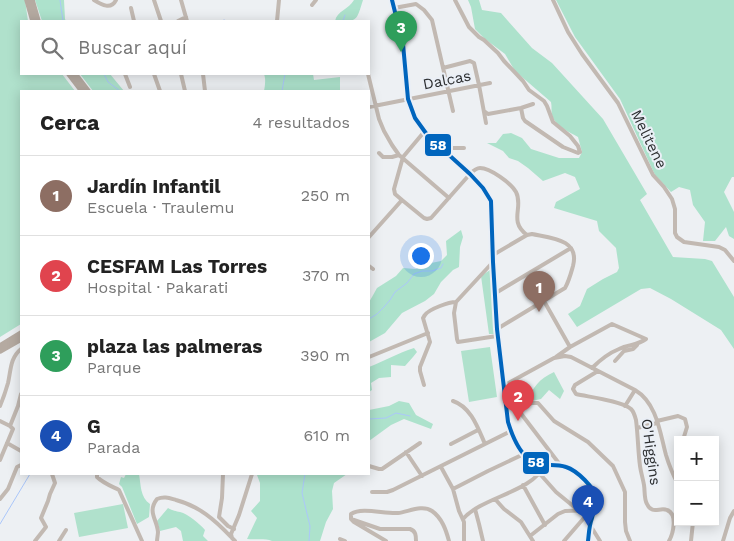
<!DOCTYPE html>
<html lang="es">
<meta charset="utf-8">
<style>
:root{--surface:#fff;--page:#f2f2f2;--text:#222;--muted:#767676;--line:#e0e0e0;--accent:#2563eb}
body{margin:0;font-family:"Work Sans",sans-serif;background:var(--page);color:var(--text)}
.controls{position:absolute;right:15px;bottom:15px;display:grid;overflow:hidden;border-radius:0px;box-shadow:0 2px 12px #0003}
.controls button{width:45px;height:45px;display:grid;place-items:center;padding:0;border:0;border-bottom:1px solid var(--line);background:var(--surface);color:var(--text);font:25px sans-serif}
.you{position:absolute;left:420px;top:255px;width:18px;height:18px;margin:-12px;border:4px solid #fff;border-radius:50%;background:#1a73e8;box-shadow:0 0 0 8px #1a73e833}
.badge{display:grid;place-items:center;width:32px;height:32px;border-radius:50%;background:var(--accent);color:#fff;font-size:16px;font-weight:700}
.pin{position:absolute;translate:-50% -41px;filter:drop-shadow(0 1px 2px #0008)}
.pin::after{content:'';position:absolute;top:26px;width:18px;height:15px;background:inherit;clip-path:polygon(0 0,100% 0,50% 100%)}
.list{margin:0;padding:0;list-style:none}
h2{display:flex;justify-content:space-between;align-items:center;height:65px;margin:0;padding:0 20px;font-size:21px}
h2 small{font-size:16px;font-weight:400;color:var(--muted)}
.list li{display:grid;grid-template-columns:32px 1fr auto;gap:15px;align-items:center;box-sizing:border-box;height:80px;padding:0 20px;border-top:1px solid var(--line)}
.list b{display:block;font-size:19px;white-space:nowrap}
.list p{margin:0;font-size:16px;white-space:nowrap;color:var(--muted)}
.list em{font-size:16px;font-style:normal;color:var(--muted)}
.icon{flex:none;width:28px;height:28px;fill:none;stroke:currentColor;stroke-width:2;stroke-linecap:round;stroke-linejoin:round}
.map{position:relative;flex:none;width:734px;height:541px;overflow:hidden}
.search{position:absolute;background:var(--surface);box-shadow:0 2px 12px #0003;left:20px;top:20px;width:350px;height:55px;display:flex;align-items:center;gap:12px;box-sizing:border-box;padding:0 18px;border-radius:0px;color:var(--muted);font-size:19px}
.panel{position:absolute;background:var(--surface);box-shadow:0 2px 12px #0003;left:20px;top:90px;width:350px;height:385px;border-radius:0px}
.map>svg:first-child{display:block}
.green{fill:#b0e1cc}
.forest{fill:#ade2cc}
.lines{fill:none;stroke-linecap:round;stroke-linejoin:round}
.stream{stroke:#abc7fa;stroke-width:1}
.minor{stroke:#c2b9b2;stroke-width:4}
.highway{stroke:#b5aaa1;stroke-width:5.5}
.bus-1-casing{stroke:#eaeff6;stroke-width:8}
.bus-1{stroke:#0065bd;stroke-width:4}
.labels{text-anchor:middle;dominant-baseline:central;stroke-width:4;stroke-linejoin:round;paint-order:stroke}
.street-label{font-size:15px;fill:#2b2d2f;stroke:#eaeff6}
.line-badge{stroke:#eaeff6;stroke-width:2}
.badge-label{font-size:14px;text-anchor:middle;font-weight:bold;fill:#fff}
</style>
<div class="map">
<svg width="734" height="541" viewBox="0 0 734 541">
<rect width="100%" height="100%" fill="#edf0f3"/>
<path class="green" d="M 0,0 L 25,0 L 28,21 L 21,21 L 21,74 L 62,74 L 75,91 L 21,91 L 21,324 L 0,337 Z
M 490,270 L 496,334 L 489,334 L 481,276 Z
M 490,347 L 497,397 L 469,402 L 461,351 Z
M 554,372 L 564,391 L 560,399 L 549,390 L 541,399 L 527,402 C 533,387 539,379 554,372 Z
M 123,504 L 128,528 L 79,537 L 74,513 Z"/>
<path class="forest" d="M 35,0 L 64,0 L 65,19 L 66,21 L 42,21 Z
M 354,0 L 363,0 C 356,22 358,21 335,21 C 337,11 349,9 354,0 Z
M 468,0 L 479,0 L 482,10 L 501,13 L 532,48 L 552,63 L 603,119 L 647,194 L 640,200 L 673,257 L 705,259 L 712,261 L 734,297 L 734,349 L 721,330 L 671,299 L 650,288 L 641,289 L 577,327 L 568,314 L 580,306 L 587,289 L 603,279 L 617,272 L 619,268 L 616,248 L 599,231 L 597,221 L 554,208 L 556,202 L 580,189 L 575,177 L 565,173 L 543,181 L 528,168 L 518,161 L 509,158 L 503,151 L 487,143 L 496,143 L 503,134 L 511,133 L 522,138 L 531,149 L 559,158 L 579,158 L 582,152 L 578,137 C 569,132 555,126 552,115 C 551,111 552,106 551,102 L 515,71 L 505,54 L 485,39 L 475,29 L 471,7 Z
M 556,0 L 734,0 L 734,177 L 732,177 L 724,192 L 734,212 L 734,239 L 729,236 L 726,227 L 715,241 L 703,241 L 705,222 L 693,205 L 690,190 L 679,187 L 671,192 L 655,175 L 620,99 L 575,37 Z
M 80,74 L 110,74 L 124,91 L 93,91 Z
M 264,74 L 313,74 L 314,80 L 340,77 L 340,91 L 264,91 C 265,86 266,79 264,74 Z
M 461,230 L 463,237 L 460,247 L 459,267 L 453,270 L 441,282 L 434,294 L 425,301 L 402,313 L 385,333 L 369,342 L 369,302 L 372,297 L 377,288 L 396,276 L 403,268 L 416,269 L 421,265 L 441,261 L 447,255 L 446,241 Z
M 414,348 L 417,352 L 413,357 L 405,366 L 391,365 L 391,377 L 379,378 L 371,383 L 372,390 L 369,392 L 369,367 C 384,361 398,353 414,348 Z
M 399,401 L 409,403 L 416,415 L 433,424 L 431,429 L 404,419 L 391,425 L 369,441 L 369,410 L 389,406 Z
M 126,474 L 139,474 C 141,485 140,497 150,504 L 149,517 L 137,524 L 122,487 L 119,484 L 121,477 L 124,478 Z
M 263,474 L 347,474 L 334,483 L 332,491 L 333,509 L 326,522 L 320,541 L 272,541 C 265,538 255,540 247,539 L 257,518 L 251,511 L 260,501 L 260,483 L 257,475 Z
M 168,508 C 173,511 176,511 180,512 C 188,514 200,524 205,530 L 203,536 L 208,541 L 183,541 L 181,531 L 176,527 L 160,531 L 157,521 Z"/>
<g class="lines">
<path class="stream" d="M 60,0 L 63,21
M 224,20 L 227,21
M 343,21 L 345,15
M 104,74 L 108,82 L 120,91
M 282,91 L 285,74
M 369,319 L 377,314 L 384,307 L 390,300 L 395,292 L 407,283 L 414,274 L 422,271 L 432,271 L 441,268 L 443,264
M 369,419 L 386,418 L 396,413 L 410,416
M 305,474 L 302,493 L 310,526 L 309,541
M 0,524 L 30,474"/>
<path class="minor" d="M 94,0 C 102,5 111,10 116,0
M 154,0 L 161,21
M 181,0 L 187,21
M 392,0 L 403,44 L 408,99 L 415,118 L 428,136 L 470,174 L 483,188 L 491,201 L 493,262 L 497,329 L 508,422 C 512,435 518,451 529,459 C 544,469 552,462 566,467 C 576,470 596,488 596,499 C 597,506 593,512 592,518 C 589,526 589,533 588,541
M 455,0 L 469,27 L 479,37 L 484,40 L 498,53 L 504,61 L 523,81 L 529,90 L 544,101 L 547,106 L 553,122 L 570,136 L 578,146 L 580,152 L 578,153 L 563,147 L 525,121 L 523,118 L 521,108
M 553,0 L 568,32 L 582,54 L 618,103 L 653,175 L 664,187 L 672,199 L 675,209 L 675,233 L 677,237 L 684,242 L 719,247 L 725,250 L 734,261
M 312,5 L 316,0
M 131,8 L 134,21
M 394,8 L 416,4 L 424,10 L 432,20 L 453,111
M 178,21 L 186,17
M 277,21 L 279,0
M 443,68 L 470,61 L 474,63 L 479,85 L 486,123
M 125,74 L 130,87
M 154,74 L 160,91
M 181,74 L 185,91
M 203,74 L 205,91
M 368,74 L 379,119 L 384,131 L 392,145 L 399,155 L 449,198
M 369,107 L 490,83
M 484,111 L 488,114 L 521,108 L 533,104
M 440,145 L 451,148 L 464,148
M 379,153 L 383,157 L 392,157 L 399,155
M 402,200 L 395,194 L 394,189 L 403,157 L 424,132
M 369,237 L 402,200 L 424,218 L 427,219 L 431,218 L 470,174 C 473,171 476,168 480,168 C 490,168 511,183 516,192 C 524,207 508,221 527,235 L 532,234 C 551,238 580,239 573,266 C 571,273 569,281 565,288 L 497,329
M 493,255 L 527,235
M 369,266 L 373,269
M 494,294 L 571,248
M 544,301 L 570,347
M 456,302 L 454,313 L 457,339 L 458,342 L 497,336
M 369,357 L 428,333
M 556,357 L 570,347 L 612,324 L 646,339
M 615,361 L 624,351 L 633,349 L 637,345
M 592,368 C 600,360 609,353 619,349 C 629,344 636,346 646,339
M 598,371 L 575,385 L 573,389 L 576,394 C 589,397 622,401 631,409 C 634,412 635,416 636,420 C 638,435 638,451 640,466 C 641,473 643,479 644,485 C 645,491 644,499 647,504 C 652,515 660,507 667,510 C 678,514 673,534 669,541
M 424,385 L 420,371 L 420,367 L 430,342 L 423,318 C 424,317 424,316 425,315 C 429,309 449,302 456,302 L 493,262
M 503,386 L 554,358 L 565,356 L 571,357 L 635,390 C 657,403 660,433 666,455 C 669,465 673,475 678,484
M 453,401 C 471,407 478,428 485,444
M 0,406 C 3,399 6,390 8,383 C 11,370 10,358 21,349
M 625,406 L 635,390
M 516,407 L 561,466
M 507,408 L 532,403 L 538,403 L 554,421 L 588,442 L 613,466 L 625,492 L 625,522 L 626,531 L 630,541
M 0,421 L 10,426 L 13,429 L 0,460
M 657,421 L 678,416 L 685,419 L 687,427 L 683,440
M 10,426 L 18,406 L 21,394
M 637,428 L 657,423
M 7,443 L 21,451
M 451,444 L 478,430
M 406,452 L 422,476
M 369,466 L 379,469 L 382,469 L 420,443
M 441,467 L 453,489 L 459,511 L 464,522 L 464,541
M 97,474 L 97,477 C 103,483 111,486 119,490 L 142,541
M 223,474 L 222,498 L 219,517 L 228,526 L 234,529
M 540,474 L 556,492 L 578,510
M 523,485 L 545,525
M 453,489 L 488,471 L 524,454
M 372,492 L 387,492 L 393,490 L 511,431
M 0,499 L 8,489 L 17,467 L 21,465
M 495,499 L 504,509 L 521,522 L 533,541
M 475,509 L 479,524 L 483,541
M 463,519 C 482,497 532,492 544,466
M 352,520 L 354,522 L 386,541
M 590,525 L 600,541
M 530,536 L 558,514 L 565,511 L 594,510
M 340,539 L 345,541
M 35,541 L 46,527 L 41,518 L 48,501 L 50,494 L 55,483 L 52,474
M 59,541 L 66,530
M 157,541 C 157,539 158,534 158,532 C 157,519 147,512 157,499 C 164,496 169,498 176,500 C 199,506 215,520 231,537
M 235,541 L 232,538 L 231,534 L 239,515 L 252,474
M 416,541 C 416,536 416,531 410,529 L 380,529 L 351,519 L 351,514 C 362,507 384,514 398,513 C 408,512 422,504 432,511 C 442,518 446,530 449,541
M 564,541 L 590,511
M 691,541 L 693,522
M 723,541 L 730,518 L 734,511"/>
<path class="highway" d="M 27,0 L 33,21
M 32,0 L 38,21
M 69,74 L 82,91
M 75,74 L 88,91
M 0,346 L 21,333
M 0,351 L 21,339"/>
<g class="bus-1-casing">
<path id="bus-1" d="M 392,0 L 403,44 L 408,99 L 415,118 L 428,136 L 470,174 L 483,188 L 491,201 L 493,262 L 497,329 L 508,422 C 512,435 518,451 529,459 C 544,469 552,462 566,467 C 576,470 596,488 596,499 C 597,506 593,512 592,518 C 589,526 589,533 588,541"/>
</g>
<use href="#bus-1" class="bus-1"/>
</g>
<g class="labels">
<g class="street-label">
<text transform="translate(447 80) rotate(-11)">Dalcas</text>
<text transform="translate(649 139) rotate(64)">Melitene</text>
<text transform="translate(651 452) rotate(82)">O'Higgins</text>
</g>
</g>
<g class="line-badge">
<rect x="424" y="133" width="28" height="24" rx="5" fill="#0065bd"/>
<rect x="522" y="451" width="28" height="24" rx="5" fill="#0065bd"/>
</g>
<g class="badge-label">
<text x="438" y="150">58</text>
<text x="536" y="467">58</text>
</g>
</svg>
<div class="controls">
<button>+</button>
<button>−</button>
</div>
<div class="you"></div>
<div class="pin badge" style="left:539px;top:312px;background:#8d6e63">1</div>
<div class="pin badge" style="left:518px;top:421px;background:#e0444e">2</div>
<div class="pin badge" style="left:401px;top:52px;background:#2e9e5b">3</div>
<div class="pin badge" style="left:588px;top:526px;background:#1a4fb4">4</div>
<div class="search"><svg class="icon" aria-label="search" viewBox="0 0 24 24"><circle cx="10" cy="10" r="6"/><path d="M15 15l6 6"/></svg>Buscar aquí</div>
<section class="panel">
<h2>Cerca<small>4 resultados</small></h2>
<ul class="list">
<li><span class="badge" style="background:#8d6e63">1</span><div><b>Jardín Infantil</b><p>Escuela · Traulemu</p></div><em>250 m</em></li>
<li><span class="badge" style="background:#e0444e">2</span><div><b>CESFAM Las Torres</b><p>Hospital · Pakarati</p></div><em>370 m</em></li>
<li><span class="badge" style="background:#2e9e5b">3</span><div><b>plaza las palmeras</b><p>Parque</p></div><em>390 m</em></li>
<li><span class="badge" style="background:#1a4fb4">4</span><div><b>G</b><p>Parada</p></div><em>610 m</em></li>
</ul>
</section>
</div>
